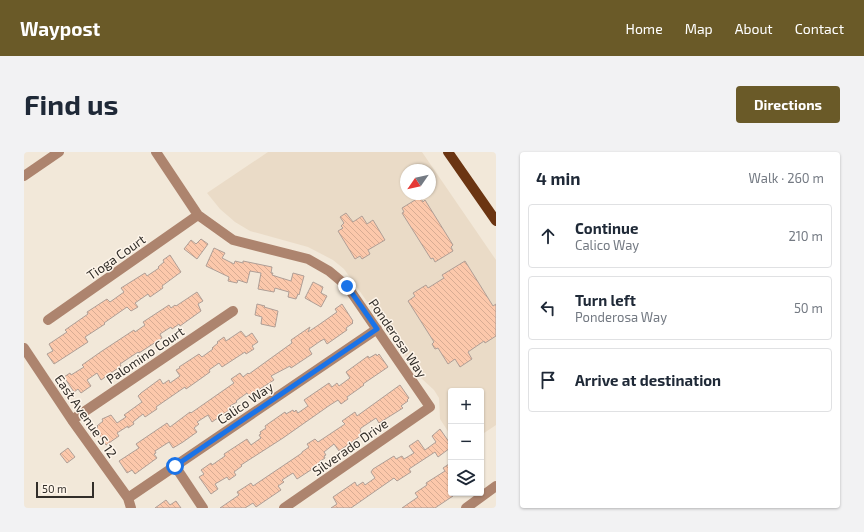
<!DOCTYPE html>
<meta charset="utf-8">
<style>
:root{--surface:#fff;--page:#f2f2f3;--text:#1f2937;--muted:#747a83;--line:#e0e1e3;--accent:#6a5a28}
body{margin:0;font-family:"Exo 2",sans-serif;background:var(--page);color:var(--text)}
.controls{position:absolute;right:12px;bottom:12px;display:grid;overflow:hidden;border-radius:4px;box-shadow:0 1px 3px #0004}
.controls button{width:36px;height:36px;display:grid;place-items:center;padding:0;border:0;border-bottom:1px solid var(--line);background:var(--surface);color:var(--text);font:20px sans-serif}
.compass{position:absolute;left:376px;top:12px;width:36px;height:36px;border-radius:50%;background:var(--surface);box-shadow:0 1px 3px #0004;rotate:236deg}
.scale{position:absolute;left:12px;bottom:10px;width:58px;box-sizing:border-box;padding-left:4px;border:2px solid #322e29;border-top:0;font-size:11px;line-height:14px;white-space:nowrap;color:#322e29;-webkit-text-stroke:3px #fef5ea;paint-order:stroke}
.stop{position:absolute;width:12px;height:12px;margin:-9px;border:3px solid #1a73e8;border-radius:50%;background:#fff}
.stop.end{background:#1a73e8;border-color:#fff;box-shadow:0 1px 4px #0008}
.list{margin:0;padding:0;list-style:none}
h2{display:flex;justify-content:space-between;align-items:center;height:52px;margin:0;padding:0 16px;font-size:17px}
h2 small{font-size:13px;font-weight:400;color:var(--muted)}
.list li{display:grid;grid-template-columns:26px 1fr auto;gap:12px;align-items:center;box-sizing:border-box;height:64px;margin:0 8px 8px;padding:0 8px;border:1px solid var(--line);border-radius:4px}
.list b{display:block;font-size:15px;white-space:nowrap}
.list p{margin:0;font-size:13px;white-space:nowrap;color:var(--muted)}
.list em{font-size:13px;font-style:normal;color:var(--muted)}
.icon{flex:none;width:22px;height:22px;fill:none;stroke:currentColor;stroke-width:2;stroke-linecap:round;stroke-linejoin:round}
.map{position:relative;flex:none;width:472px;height:356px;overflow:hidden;border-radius:4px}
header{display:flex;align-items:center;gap:24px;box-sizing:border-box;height:56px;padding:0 20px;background:var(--accent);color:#fff}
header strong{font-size:19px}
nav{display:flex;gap:22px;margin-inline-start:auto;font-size:14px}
.intro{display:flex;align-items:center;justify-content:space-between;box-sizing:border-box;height:96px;padding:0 24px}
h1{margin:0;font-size:28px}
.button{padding:10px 18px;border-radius:4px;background:var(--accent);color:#fff;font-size:14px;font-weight:700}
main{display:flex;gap:24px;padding:0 24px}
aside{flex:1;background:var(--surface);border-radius:4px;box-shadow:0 1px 3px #0004}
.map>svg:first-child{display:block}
.built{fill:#eadbc7;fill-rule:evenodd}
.building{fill:url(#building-back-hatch);stroke:#ae9e96}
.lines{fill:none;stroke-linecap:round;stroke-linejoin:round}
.minor{stroke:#ad846e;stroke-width:10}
.major{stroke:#6b3512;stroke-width:10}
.route{stroke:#1a73e8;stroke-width:5}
.labels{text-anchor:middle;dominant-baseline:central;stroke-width:3;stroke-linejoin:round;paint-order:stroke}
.street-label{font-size:13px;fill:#322e29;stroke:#fef5ea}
</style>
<header>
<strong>Waypost</strong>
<nav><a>Home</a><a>Map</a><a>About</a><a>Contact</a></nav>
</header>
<div class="intro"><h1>Find us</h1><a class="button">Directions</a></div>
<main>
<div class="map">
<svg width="472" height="356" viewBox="0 0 472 356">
<defs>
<pattern id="building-back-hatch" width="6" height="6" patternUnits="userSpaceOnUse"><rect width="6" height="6" fill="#fcc8ab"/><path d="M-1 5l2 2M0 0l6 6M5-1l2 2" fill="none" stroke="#d8ac93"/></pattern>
</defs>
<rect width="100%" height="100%" fill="#f2e8d9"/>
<path class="built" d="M 244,0 L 398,0 L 472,108 L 472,273 L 457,283 L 457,239 L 427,239 L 427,284 L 416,267 L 415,246 L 410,238 L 397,226 L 320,117 L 309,108 L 284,95 L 226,79 L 211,70 L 196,57 L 183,41 ZM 382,18 L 406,18 L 406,42 L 382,42 Z"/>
<path class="building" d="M 396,45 L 399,50 L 401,48 L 429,93 L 427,95 L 429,99 L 411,110 L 409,106 L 407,107 L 378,61 L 380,60 L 378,56 Z
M 322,61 L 329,70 L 338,64 L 343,72 L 349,68 L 361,88 L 344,98 L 346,102 L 338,107 L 336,104 L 331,107 L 314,79 L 319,76 L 317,74 L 320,71 L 316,65 Z
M 177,87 L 184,92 L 173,107 L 160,97 L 167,88 L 172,92 Z
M 190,96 L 201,101 L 198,106 L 210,112 L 211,109 L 219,111 L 219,109 L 248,115 L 247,121 L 249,121 L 248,123 L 254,125 L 267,129 L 269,121 L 280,124 L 275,143 L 274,142 L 272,147 L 264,145 L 265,140 L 251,136 L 250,140 L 234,137 L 237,121 L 226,119 L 223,131 L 214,128 L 213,131 L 204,129 L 205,125 L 182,114 Z
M 146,103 L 157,120 L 138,134 L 139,136 L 126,145 L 124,142 L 111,151 L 114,155 L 107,159 L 103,155 L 80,171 L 81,172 L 61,185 L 64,190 L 30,212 L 23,202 L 29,199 L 25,192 L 43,180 L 41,178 L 64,162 L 63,160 L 83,147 L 86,150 L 100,140 L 97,136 L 121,121 L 123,124 L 135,116 L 134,115 L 140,110 L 139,108 Z
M 441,109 L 469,154 L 472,152 L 472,184 L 461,191 L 460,189 L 444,200 L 448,207 L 436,215 L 431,207 L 424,212 L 414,196 L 411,197 L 408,192 L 410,190 L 384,149 L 391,144 L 389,141 L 402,133 L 404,136 L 420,126 L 418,123 Z
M 289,130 L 299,135 L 297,141 L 303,144 L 297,155 L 281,146 Z
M 173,140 L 179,149 L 174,152 L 177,159 L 156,174 L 155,172 L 148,177 L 147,175 L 136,182 L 138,186 L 115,201 L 114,200 L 96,212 L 97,214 L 77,228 L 73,221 L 63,228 L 67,234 L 57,241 L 54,237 L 50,240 L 40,225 L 46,221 L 47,223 L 60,215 L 58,213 L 78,199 L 110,178 L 111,180 L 121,173 L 119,170 L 145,153 L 147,156 L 151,153 L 152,154 Z
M 233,152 L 241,154 L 240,155 L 254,159 L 251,175 L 237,172 L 238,165 L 231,163 Z
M 318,152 L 329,169 L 328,170 L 329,171 L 322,176 L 323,178 L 303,192 L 300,187 L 295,190 L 285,197 L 288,202 L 267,216 L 266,214 L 247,224 L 250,228 L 225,244 L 223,241 L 212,249 L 213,250 L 206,254 L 208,256 L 188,270 L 184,263 L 173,270 L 175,272 L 170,276 L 173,280 L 159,290 L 149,296 L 145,290 L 131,299 L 132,301 L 130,302 L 133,306 L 111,322 L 108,318 L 103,321 L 95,309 L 115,296 L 112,292 L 143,271 L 146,275 L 166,260 L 167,261 L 210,231 L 207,227 L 216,221 L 219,225 L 224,221 L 225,222 L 268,191 L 267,188 L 286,175 L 284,180 L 296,172 L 313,160 L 311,157 Z
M 217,179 L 222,185 L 228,181 L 234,190 L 228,194 L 230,197 L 222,202 L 221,200 L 198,215 L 195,211 L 185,218 L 186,220 L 172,230 L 162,237 L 161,235 L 132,255 L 133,257 L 121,265 L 119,262 L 109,270 L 110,272 L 104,276 L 104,274 L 93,281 L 95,284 L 82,293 L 72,277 L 74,275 L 73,274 L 79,269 L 78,267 L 87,263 L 93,271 L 102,265 L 100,263 L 118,250 L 114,244 L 117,241 L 136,227 L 139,232 L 145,228 L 146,231 L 156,224 L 152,218 L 156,216 L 155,215 L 175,202 L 178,205 L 189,197 L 188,196 L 194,191 L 193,190 L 200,185 L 202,189 Z
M 352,202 L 353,204 L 355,202 L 364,215 L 339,232 L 340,233 L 323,245 L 324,247 L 317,252 L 314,248 L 306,253 L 259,286 L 217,313 L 218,314 L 210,320 L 212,323 L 205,328 L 203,325 L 191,332 L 194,337 L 187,342 L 175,325 L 180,322 L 177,318 L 187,311 L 188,313 L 201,304 L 200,302 L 223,287 L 227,293 L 237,286 L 235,283 L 237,282 L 236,280 L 242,276 L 241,274 L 261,260 L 262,262 L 269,258 L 270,260 L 272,258 L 274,261 L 284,254 L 280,248 L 305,231 L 308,235 L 313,231 L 315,234 L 326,226 L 322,220 L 344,204 L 345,206 Z
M 376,233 L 385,246 L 383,248 L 384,249 L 377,254 L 379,256 L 355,271 L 352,266 L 337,276 L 336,278 L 338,283 L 315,299 L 310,292 L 300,300 L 302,303 L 300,304 L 301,306 L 295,310 L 296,312 L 273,327 L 269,321 L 258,328 L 260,330 L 254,334 L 257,338 L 232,355 L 229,351 L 221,356 L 196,356 L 215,343 L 213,340 L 227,331 L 229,334 L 278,301 L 278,300 L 285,295 L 283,292 L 291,287 L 294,290 L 321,272 L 318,269 L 331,260 L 333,264 Z
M 416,277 L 425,290 L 424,291 L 426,296 L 414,305 L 411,300 L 385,317 L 387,320 L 373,329 L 370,326 L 327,356 L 307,356 L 313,352 L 309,345 L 312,343 L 331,330 L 333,334 L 339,330 L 341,333 L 351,326 L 347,320 L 349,317 L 370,304 L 372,307 L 378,304 L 380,307 L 390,301 L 385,294 L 394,288 L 401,298 L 412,290 L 408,284 Z
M 44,296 L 51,305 L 43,311 L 36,302 Z
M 425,312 L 427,315 L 427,341 L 429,344 L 411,356 L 378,356 L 394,345 L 391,341 L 403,333 L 402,331 L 421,319 L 419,316 Z
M 142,348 L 146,353 L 152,349 L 157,356 L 131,356 Z"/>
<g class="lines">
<path class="minor" d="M 132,0 L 174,63 L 209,88 L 284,107 L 305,119 L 323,134 L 406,255 L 260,356
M 0,24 L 35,0
M 24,168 L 174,63
M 0,196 L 48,268 L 104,346 L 107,356
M 48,268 L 209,159
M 151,314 L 179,356
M 104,346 L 353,177
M 442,356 L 472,334"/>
<path class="major" d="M 424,0 L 472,69"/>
</g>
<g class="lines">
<path class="route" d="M 151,314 L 353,177 L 323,134"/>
</g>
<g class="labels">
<g class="street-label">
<text transform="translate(92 105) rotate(-35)">Tioga Court</text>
<text transform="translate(374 186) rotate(56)">Ponderosa Way</text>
<text transform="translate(121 203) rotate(-34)">Palomino Court</text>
<text transform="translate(221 251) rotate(-34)">Calico Way</text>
<text transform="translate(62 264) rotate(55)">East Avenue S 12</text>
<text transform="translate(326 295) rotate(-35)">Silverado Drive</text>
</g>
</g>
</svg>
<div class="controls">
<button>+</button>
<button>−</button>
<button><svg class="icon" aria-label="layers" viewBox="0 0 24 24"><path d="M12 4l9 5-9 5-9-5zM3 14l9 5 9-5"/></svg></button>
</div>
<svg class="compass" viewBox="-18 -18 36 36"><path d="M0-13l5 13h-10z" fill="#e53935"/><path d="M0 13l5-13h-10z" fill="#747a83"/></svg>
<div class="scale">50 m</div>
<div class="stop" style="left:151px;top:314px"></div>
<div class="stop end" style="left:323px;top:134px"></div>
</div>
<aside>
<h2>4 min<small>Walk · 260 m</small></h2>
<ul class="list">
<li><svg class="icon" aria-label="ahead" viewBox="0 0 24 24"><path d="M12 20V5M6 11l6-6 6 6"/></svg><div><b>Continue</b><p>Calico Way</p></div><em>210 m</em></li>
<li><svg class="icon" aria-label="left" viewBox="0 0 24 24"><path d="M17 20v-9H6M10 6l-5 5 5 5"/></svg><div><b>Turn left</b><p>Ponderosa Way</p></div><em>50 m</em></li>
<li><svg class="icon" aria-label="arrive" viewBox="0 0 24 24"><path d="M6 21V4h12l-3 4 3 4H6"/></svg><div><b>Arrive at destination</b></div></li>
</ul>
</aside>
</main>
